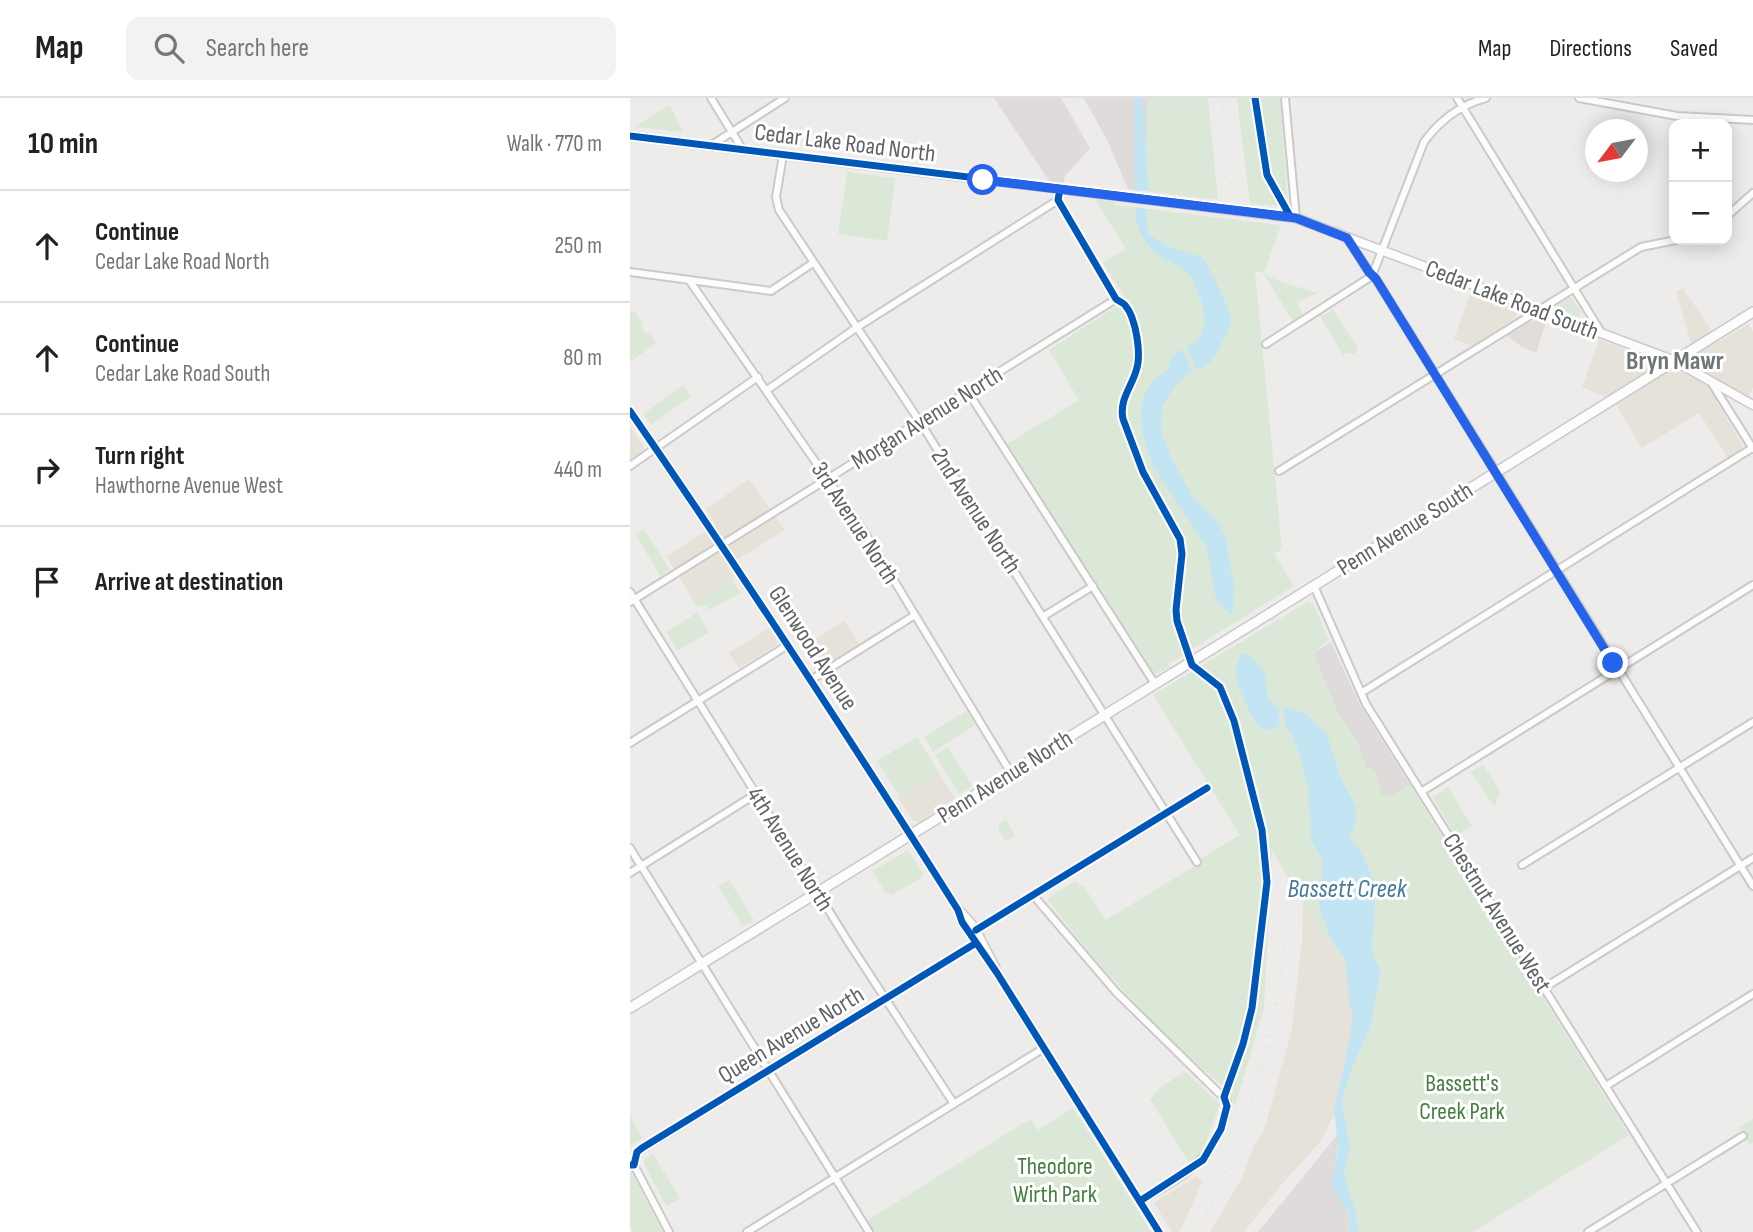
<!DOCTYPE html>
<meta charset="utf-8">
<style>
:root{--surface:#fff;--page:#f2f2f2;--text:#222;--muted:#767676;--line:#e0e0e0}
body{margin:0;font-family:"Sofia Sans Condensed",sans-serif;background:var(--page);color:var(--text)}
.controls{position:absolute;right:21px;top:21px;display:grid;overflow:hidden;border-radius:14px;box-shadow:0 4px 18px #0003}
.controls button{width:63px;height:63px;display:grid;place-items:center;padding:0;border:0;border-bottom:2px solid var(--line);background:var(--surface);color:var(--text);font:35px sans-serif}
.compass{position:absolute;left:955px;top:21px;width:63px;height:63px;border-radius:50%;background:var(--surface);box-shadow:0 4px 18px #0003;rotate:238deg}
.stop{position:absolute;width:21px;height:21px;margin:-16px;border:5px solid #2563eb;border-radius:50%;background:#fff}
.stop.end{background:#2563eb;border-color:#fff;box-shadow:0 2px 7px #0008}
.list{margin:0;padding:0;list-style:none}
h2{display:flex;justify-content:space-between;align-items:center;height:91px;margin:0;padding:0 28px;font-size:30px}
h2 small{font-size:23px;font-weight:400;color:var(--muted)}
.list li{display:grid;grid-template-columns:46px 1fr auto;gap:21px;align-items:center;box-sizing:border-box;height:112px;padding:0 28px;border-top:2px solid var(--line)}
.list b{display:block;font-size:26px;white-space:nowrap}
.list p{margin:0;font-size:23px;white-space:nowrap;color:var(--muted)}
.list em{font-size:23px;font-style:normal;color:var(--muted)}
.icon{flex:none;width:38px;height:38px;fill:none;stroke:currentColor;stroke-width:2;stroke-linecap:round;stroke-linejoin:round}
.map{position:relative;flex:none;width:1123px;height:1134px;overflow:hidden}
header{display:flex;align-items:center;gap:42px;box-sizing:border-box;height:98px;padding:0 35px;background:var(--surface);border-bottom:2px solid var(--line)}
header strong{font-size:33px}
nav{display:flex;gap:38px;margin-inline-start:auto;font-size:24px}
.search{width:490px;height:63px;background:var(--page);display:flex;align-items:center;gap:18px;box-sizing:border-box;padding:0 24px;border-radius:14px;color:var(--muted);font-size:26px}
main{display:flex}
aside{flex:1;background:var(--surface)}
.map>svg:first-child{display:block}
.commercial{fill:#e6e1d9}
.industrial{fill:#dedbda}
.education{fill:#dfdcda}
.green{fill:#dbe8d7}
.water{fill:#c3e5f3}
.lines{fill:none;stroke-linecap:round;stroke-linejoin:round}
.minor-casing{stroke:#cbcac9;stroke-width:10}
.tertiary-casing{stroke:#cbcac9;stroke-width:11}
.secondary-casing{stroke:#c8c9c9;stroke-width:12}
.minor{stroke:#fcfcfc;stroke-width:6}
.tertiary{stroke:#fcfcfc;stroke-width:8}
.secondary{stroke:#fcfcfc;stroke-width:9}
.rail{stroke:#e3e4e3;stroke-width:2.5;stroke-dasharray:2 9;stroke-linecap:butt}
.tertiary-bridge-casing{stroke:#cbcac9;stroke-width:11;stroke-linecap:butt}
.secondary-bridge-casing{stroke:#c8c9c9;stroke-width:12;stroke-linecap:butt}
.tertiary-bridge{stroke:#fcfcfc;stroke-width:8}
.secondary-bridge{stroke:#fcfcfc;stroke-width:9}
.cycleway-casing{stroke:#fff;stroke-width:11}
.cycleway{stroke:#0057b8;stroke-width:7}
.route{stroke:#2563eb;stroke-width:9}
.labels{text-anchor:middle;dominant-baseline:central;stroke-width:6;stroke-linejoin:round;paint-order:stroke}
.street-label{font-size:24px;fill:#5f6366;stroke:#fff}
.park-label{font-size:24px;fill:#447f3e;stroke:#fff}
.neighbourhood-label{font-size:26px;font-weight:bold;fill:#707578;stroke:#fff}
.water-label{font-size:26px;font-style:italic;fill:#477a97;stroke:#fff}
</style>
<header>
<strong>Map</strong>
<div class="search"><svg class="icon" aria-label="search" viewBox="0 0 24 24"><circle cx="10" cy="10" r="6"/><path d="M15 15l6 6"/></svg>Search here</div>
<nav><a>Map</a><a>Directions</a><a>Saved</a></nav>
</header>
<main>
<aside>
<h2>10 min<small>Walk · 770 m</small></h2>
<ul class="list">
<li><svg class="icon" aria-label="ahead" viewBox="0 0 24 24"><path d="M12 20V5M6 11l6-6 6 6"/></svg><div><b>Continue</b><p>Cedar Lake Road North</p></div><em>250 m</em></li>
<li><svg class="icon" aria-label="ahead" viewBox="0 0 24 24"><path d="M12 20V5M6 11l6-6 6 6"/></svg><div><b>Continue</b><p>Cedar Lake Road South</p></div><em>80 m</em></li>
<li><svg class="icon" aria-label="right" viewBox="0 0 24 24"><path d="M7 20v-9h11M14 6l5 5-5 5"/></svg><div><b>Turn right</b><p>Hawthorne Avenue West</p></div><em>440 m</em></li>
<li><svg class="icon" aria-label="arrive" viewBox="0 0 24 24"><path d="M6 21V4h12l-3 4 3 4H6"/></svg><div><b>Arrive at destination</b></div></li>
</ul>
</aside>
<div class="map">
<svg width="1123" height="1134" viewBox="0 0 1123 1134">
<rect width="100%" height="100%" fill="#eeecea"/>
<path class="commercial" d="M 1053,190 L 1089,244 L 1118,226 L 1123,234 L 1123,289 L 1119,298 L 1105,291 L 1086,303 L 1112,346 L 1111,351 L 1098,360 L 1069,315 L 1012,350 L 983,302 L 952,289 L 969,242 L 1021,260 L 1024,268 L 1041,274 L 1063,263 L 1065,259 L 1046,194 Z
M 841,193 L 884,209 L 888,215 L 885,220 L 842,248 L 824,241 Z
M 0,329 L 14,349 L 13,354 L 0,362 Z
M 119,381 L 155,432 L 97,468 L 105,480 L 65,505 L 36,458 L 86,427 L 76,411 Z
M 214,523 L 230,547 L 186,572 L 171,550 Z
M 139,530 L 147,543 L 147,547 L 109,570 L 99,555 Z
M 309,675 L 325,701 L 289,724 L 283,723 L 268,700 Z
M 673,804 L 720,879 L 726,916 L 703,1019 L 690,1044 L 652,1086 L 614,1134 L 580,1134 L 613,1078 L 625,1045 L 633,1036 L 643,1000 L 661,935 L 672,844 Z
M 567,1078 L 572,1085 L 552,1129 L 548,1134 L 542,1134 L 524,1105 Z"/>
<path class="industrial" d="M 364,0 L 431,0 L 460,50 L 435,78 L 434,86 L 420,84 Z
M 454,0 L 518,0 L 515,93 L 498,91 L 478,44 Z
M 701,544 L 730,607 L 780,687 L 746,708 L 728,647 L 707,613 L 683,555 Z
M 709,1035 L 703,1086 L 720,1121 L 716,1134 L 628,1134 Z"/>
<path class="education" d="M 913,220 L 917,222 L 906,255 L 892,249 L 877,238 L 900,224 Z"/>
<path class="green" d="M 518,0 L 578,0 L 588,102 L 515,93 Z
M 607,0 L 650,0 L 658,108 L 620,106 Z
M 40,7 L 53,34 L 4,29 Z
M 217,74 L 265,80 L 257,143 L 208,136 Z
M 465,101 L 484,104 L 485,107 L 651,127 L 634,175 C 650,186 668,188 687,195 L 668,204 L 672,217 L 663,223 L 633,175 L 625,173 L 652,451 L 644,456 L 664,488 L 538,566 L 539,569 L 527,576 L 521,574 L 377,346 L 449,302 L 419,252 L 494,203 L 494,198 L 473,165 L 496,151 Z
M 941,199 L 951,214 L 949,220 L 927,210 L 928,206 Z
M 702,210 L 728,251 L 724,256 L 718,254 L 713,257 L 690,218 L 699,215 Z
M 4,213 L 12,224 L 14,235 L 20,235 L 26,245 L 0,264 L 0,215 Z
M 53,287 L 61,298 L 21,327 L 13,316 Z
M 12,432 L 16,434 L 40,472 L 30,478 L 5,436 Z
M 101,482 L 111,495 L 78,512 L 76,508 L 69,509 L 65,505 Z
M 679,503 L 683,506 L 699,542 L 683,555 L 707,613 L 728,647 L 737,671 L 741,670 L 747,676 L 751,696 L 763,698 L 780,687 L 999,1037 L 843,1134 L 716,1134 L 720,1121 L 703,1086 L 710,1028 L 703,1019 L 726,916 L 720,879 L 642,753 L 634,910 L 605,1008 C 600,990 579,977 566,965 C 511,915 462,859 415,802 L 448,840 L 418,802 L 419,799 L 445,783 L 455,790 L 476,822 L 573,763 L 572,760 L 610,737 L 523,597 Z
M 67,515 L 79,534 L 48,553 L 36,534 Z
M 336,613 L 345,627 L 303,654 L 294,639 Z
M 287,639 L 309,675 L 270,699 L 247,663 Z
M 318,649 L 342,688 L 329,696 L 305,657 Z
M 853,666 L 871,695 L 866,702 L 867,706 L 864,708 L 841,674 Z
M 818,689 L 842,728 L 826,738 L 802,699 Z
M 376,722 L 385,737 L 376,743 L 368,731 L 369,726 Z
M 278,752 L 293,776 L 291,780 L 262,797 L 255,794 L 242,773 Z
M 99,782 L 124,822 L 113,829 L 88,788 Z
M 555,973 L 590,1006 L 573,1053 L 560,1067 L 520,1001 L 525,998 L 523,994 L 527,994 L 530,990 Z
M 443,1010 L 521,1134 L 245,1134 L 238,1122 L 400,1021 L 408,1032 Z
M 0,1018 L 13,1040 L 0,1048 Z
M 1123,1021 L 1123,1045 L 1120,1047 L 1109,1029 Z
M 23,1056 L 50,1100 L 36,1108 L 14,1066 L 14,1062 Z
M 0,1072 L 33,1134 L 3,1134 L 0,1130 Z"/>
<path class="water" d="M 504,0 L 513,0 L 518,93 L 505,92 Z
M 505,109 L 516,111 L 518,134 C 531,149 553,154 571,158 C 579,168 602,212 601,224 C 600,233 593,242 589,250 C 584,261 578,269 566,272 L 556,248 L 566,245 C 583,220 571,205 562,179 L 559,178 C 555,171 553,171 547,168 C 521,155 506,140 505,109 Z
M 552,250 L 562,273 L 545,288 L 532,309 L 531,335 L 542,361 L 562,398 L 587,423 L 595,437 L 604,488 L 603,515 L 600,516 L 586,502 L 576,448 L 523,368 L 514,340 L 511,317 L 514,297 L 523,282 L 539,271 L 540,261 Z
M 616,555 C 624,562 632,567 635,578 C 638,591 634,604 648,609 L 650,628 L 640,632 L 630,630 C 620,618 603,583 606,568 C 607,564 610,561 610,557 Z
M 657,609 L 676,616 L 697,636 L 710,679 L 726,708 L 726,724 L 720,739 L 732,756 L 743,780 L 745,811 L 742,849 L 744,860 L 751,872 L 740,930 L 721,972 L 712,1003 L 720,1050 L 714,1076 L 725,1110 L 728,1134 L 719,1134 L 720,1117 L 704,1092 L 700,1080 L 704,1076 L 708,1050 L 704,1011 L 719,945 L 723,918 L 719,907 L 716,863 L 701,842 L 689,808 L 693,763 L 680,740 L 681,722 L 678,706 L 679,692 L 668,653 L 662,637 L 655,627 L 653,610 Z"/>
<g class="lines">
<g class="minor-casing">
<path id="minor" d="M 81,0 L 113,52
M 655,0 L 666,120
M 827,0 L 971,234
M 949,0 L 1047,18 L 1123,22
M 80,48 L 155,0
M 153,57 L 146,99 L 149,112 L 290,324 L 567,764
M 1097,118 L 1123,95
M 717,140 L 739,174 L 746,181 L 1123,788
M 0,174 L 141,193 L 183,165
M 59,182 L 237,438 L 381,675
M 636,246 L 742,178 L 794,44 C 810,22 830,7 856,0
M 1081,284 L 1123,351
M 137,292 L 226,230 L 428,102
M 338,294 L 525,586
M 0,368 L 128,279
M 649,373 L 1011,149 L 1046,142
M 684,488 L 736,606 L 1067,1134
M 0,494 L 219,845 L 324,1006
M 0,504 L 486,201 L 428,102 L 430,91
M 414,518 L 463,488
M 181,582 L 285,517
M 731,595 L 1122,350
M 0,645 L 158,547
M 791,694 L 1123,487
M 0,750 L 239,1134
M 892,767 L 1123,624
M 0,775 L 126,696
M 403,797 L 486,894 L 597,1003 C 598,1015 594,1025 589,1035 C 572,1071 542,1084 510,1103
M 346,832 L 577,690
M 914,890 L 1123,760
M 976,988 L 1123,896
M 39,1134 L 4,1067 L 7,1054 L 346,845
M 117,1134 L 414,950
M 958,1134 L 1113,1038"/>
</g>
<g class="tertiary-casing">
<path id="tertiary" d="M 0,38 L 578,109
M 634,116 L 666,120 L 1045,263 L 1123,307
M 0,313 C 113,477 222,644 328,812 L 332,824 L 367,875 L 529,1134
M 329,812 L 344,829 L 365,869"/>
</g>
<g class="secondary-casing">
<path id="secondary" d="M 642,514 L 1123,214
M 0,910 L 543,575"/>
</g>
<use href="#minor" class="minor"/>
<use href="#tertiary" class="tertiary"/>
<use href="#secondary" class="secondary"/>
<path class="rail" d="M 566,1134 C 639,1003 664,855 660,707 L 592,0"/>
<g class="tertiary-bridge-casing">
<path id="tertiary-bridge" d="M 578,109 L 634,116"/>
</g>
<g class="secondary-bridge-casing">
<path id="secondary-bridge" d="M 543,575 L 642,514"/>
</g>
<use href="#tertiary-bridge" class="tertiary-bridge"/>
<use href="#secondary-bridge" class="secondary-bridge"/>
<g class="cycleway-casing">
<path id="cycleway" d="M 0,38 L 660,118 L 637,77 L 625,0
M 430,91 L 428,102 L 486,201 C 487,202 495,206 495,207 C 506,220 512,257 506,273 C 501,290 489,302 493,321 L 513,374 L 550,441 L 552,456 L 546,512 L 547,523 L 562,567 L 590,589 L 604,623 L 632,732 L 637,784 L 622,910 L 613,946 L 594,999 L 597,1008 L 591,1031 L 573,1062 L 510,1103
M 0,313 C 113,477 222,644 328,812 L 332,824 L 367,875 L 529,1134
M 346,832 L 577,690
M 0,1067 L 4,1067 L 7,1054 L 12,1050 L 346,845"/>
</g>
<use href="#cycleway" class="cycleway"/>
</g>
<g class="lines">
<path class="route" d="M 353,82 L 666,120 L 717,140 L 739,174 L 746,181 L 983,565"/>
</g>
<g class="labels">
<g class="street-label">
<text transform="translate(215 45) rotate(7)">Cedar Lake Road North</text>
<text transform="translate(882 202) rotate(21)">Cedar Lake Road South</text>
<text transform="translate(297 320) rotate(-32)">Morgan Avenue North</text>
<text transform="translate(346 413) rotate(57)">2nd Avenue North</text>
<text transform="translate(225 425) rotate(57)">3rd Avenue North</text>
<text transform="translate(775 431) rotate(-32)">Penn Avenue South</text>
<text transform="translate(183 550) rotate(57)">Glenwood Avenue</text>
<text transform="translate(375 679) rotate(-32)">Penn Avenue North</text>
<text transform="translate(160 751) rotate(58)">4th Avenue North</text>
<text transform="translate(867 815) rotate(58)">Chestnut Avenue West</text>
<text transform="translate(161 937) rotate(-31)">Queen Avenue North</text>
</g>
<g class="park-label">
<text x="832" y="985">Bassett's<tspan x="832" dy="28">Creek Park</tspan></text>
<text x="425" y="1068">Theodore<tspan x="425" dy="28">Wirth Park</tspan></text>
</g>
<g class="neighbourhood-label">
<text x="1045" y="263">Bryn Mawr</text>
</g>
<g class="water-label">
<text x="717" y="791">Bassett Creek</text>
</g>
</g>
</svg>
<div class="controls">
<button>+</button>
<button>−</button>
</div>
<svg class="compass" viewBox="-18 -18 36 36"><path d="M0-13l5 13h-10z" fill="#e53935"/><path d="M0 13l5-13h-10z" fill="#767676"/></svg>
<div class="stop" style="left:353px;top:82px"></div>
<div class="stop end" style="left:983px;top:565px"></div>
</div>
</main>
